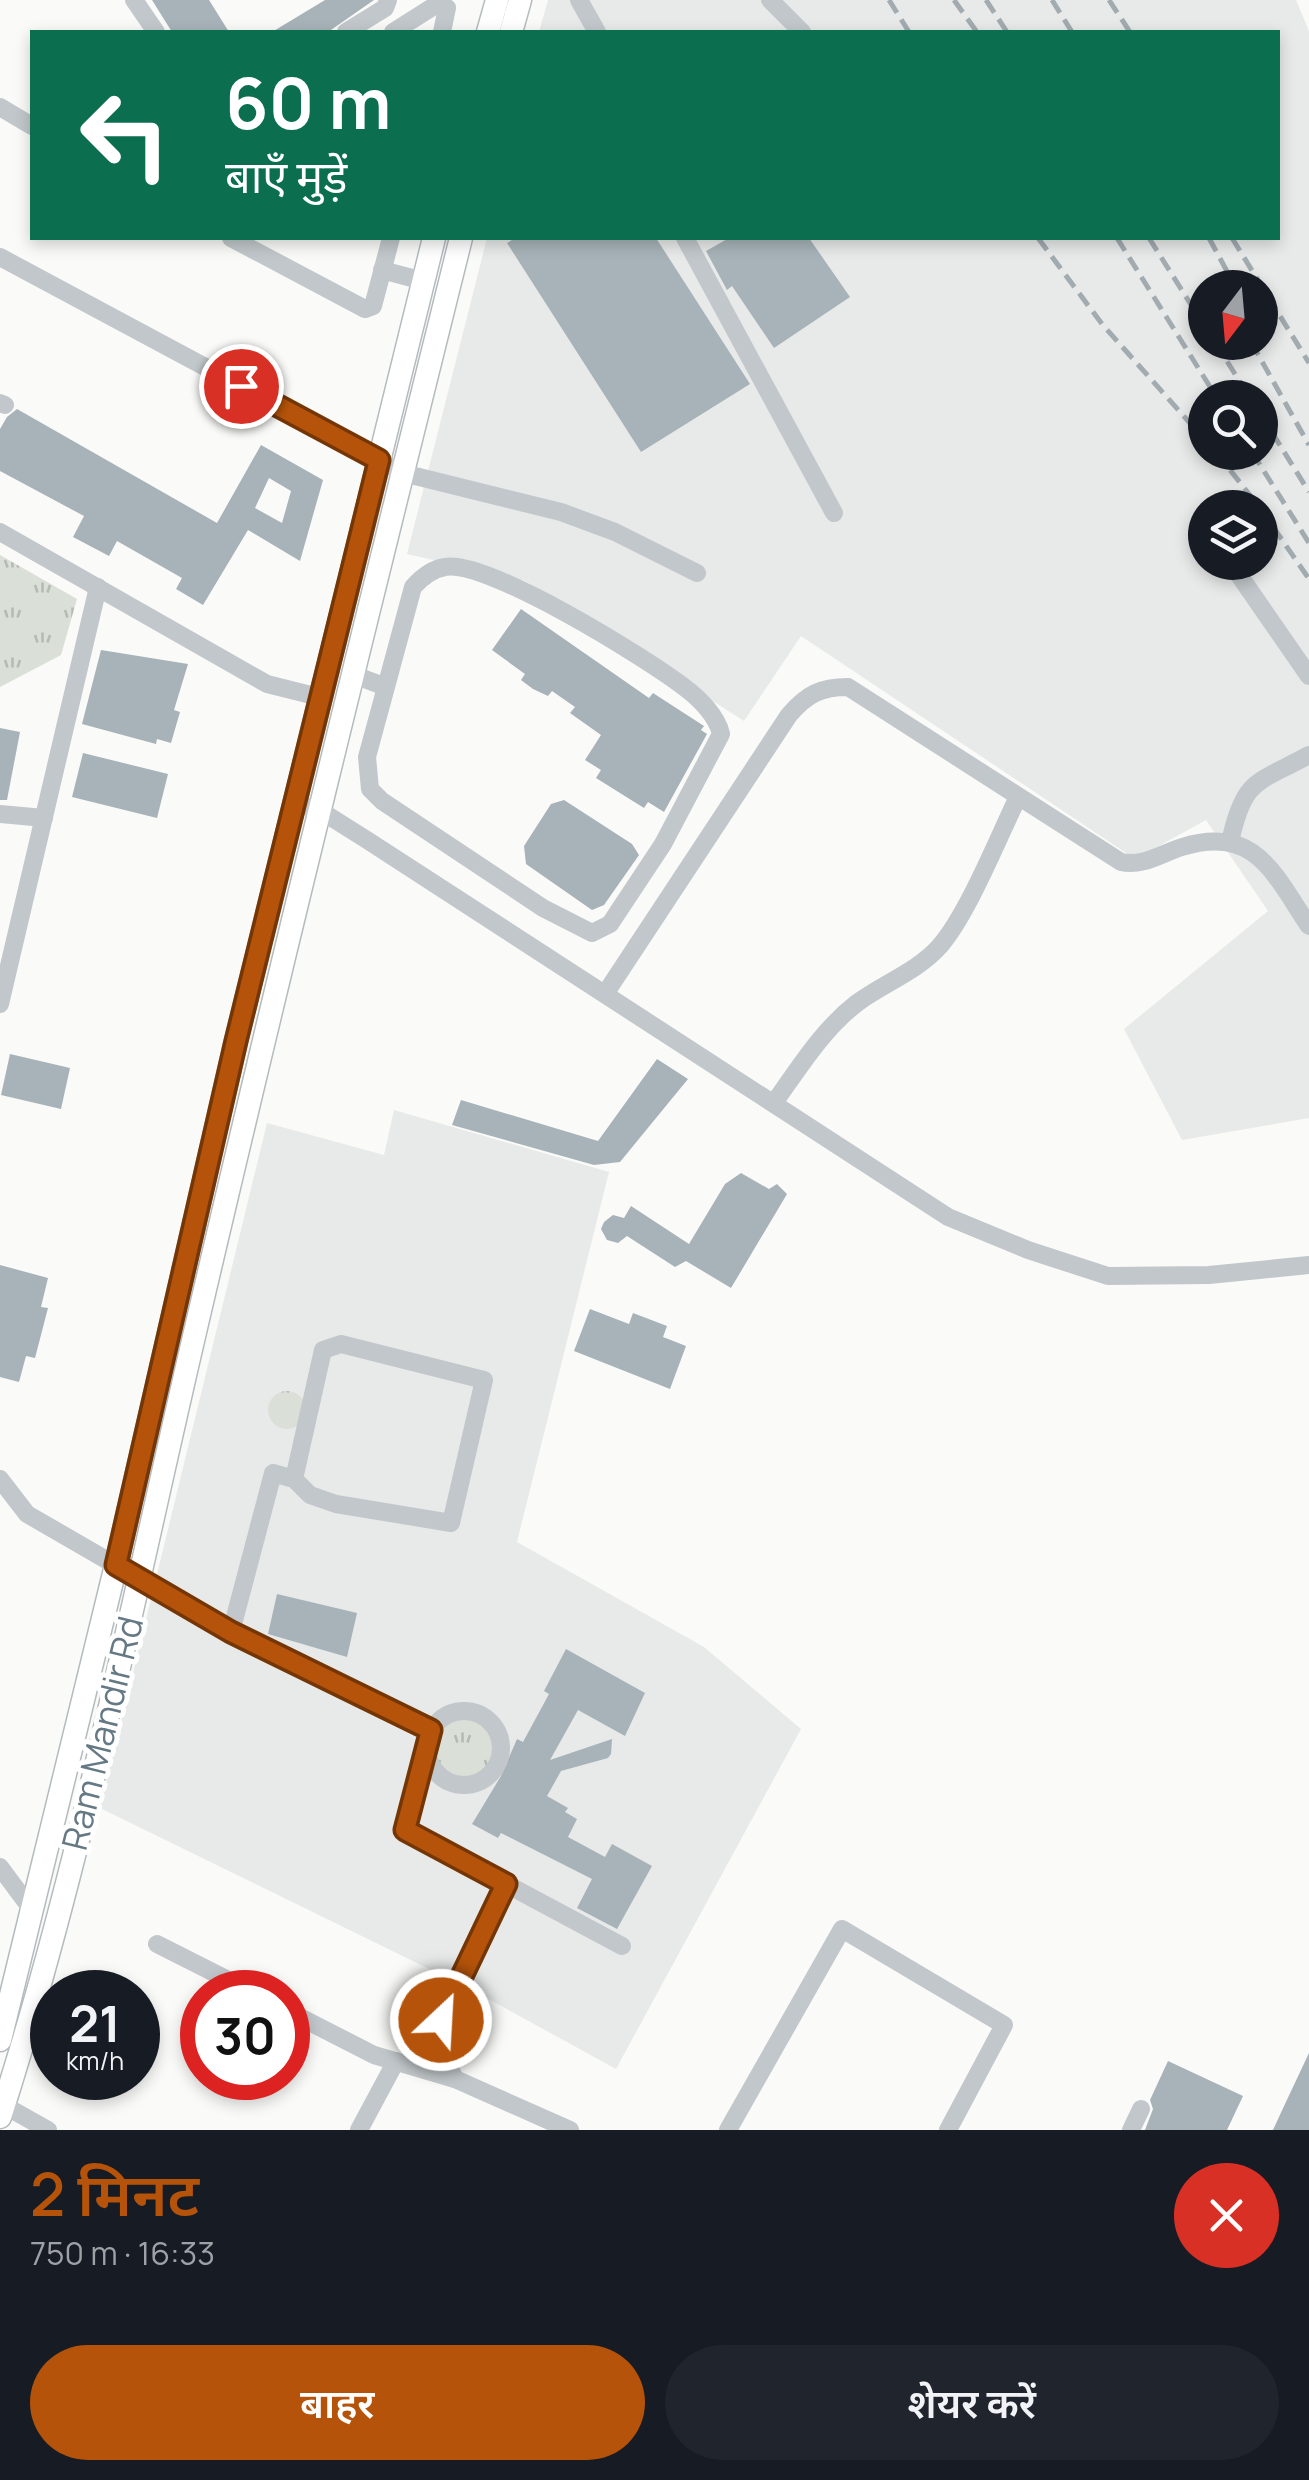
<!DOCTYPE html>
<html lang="hi">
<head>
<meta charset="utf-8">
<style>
  :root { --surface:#171b24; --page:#20242c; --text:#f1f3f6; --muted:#9ea1a6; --accent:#b45309 }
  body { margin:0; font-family:Manrope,"Noto Sans Devanagari",sans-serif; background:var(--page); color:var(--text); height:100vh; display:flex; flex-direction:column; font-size:38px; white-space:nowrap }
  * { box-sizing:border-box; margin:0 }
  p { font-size:32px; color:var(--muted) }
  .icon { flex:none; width:55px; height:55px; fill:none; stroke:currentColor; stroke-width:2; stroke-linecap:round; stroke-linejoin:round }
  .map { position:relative; height:2130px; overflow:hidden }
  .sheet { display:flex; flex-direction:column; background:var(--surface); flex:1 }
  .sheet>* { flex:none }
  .guide { position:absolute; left:30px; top:30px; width:1250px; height:210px; border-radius:0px; box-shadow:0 5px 15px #0003; background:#0b6e4f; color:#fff; overflow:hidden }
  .needle { width:65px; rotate:196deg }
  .controls { position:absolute; left:1188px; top:270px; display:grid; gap:20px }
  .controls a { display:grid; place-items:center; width:90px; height:90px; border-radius:50%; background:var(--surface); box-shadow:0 5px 15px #0003; font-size:50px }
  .speed { position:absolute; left:30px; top:1970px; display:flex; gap:20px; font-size:50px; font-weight:700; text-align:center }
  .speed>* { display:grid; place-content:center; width:130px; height:130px; border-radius:50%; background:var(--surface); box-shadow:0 5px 15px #0003; line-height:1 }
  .speed small { font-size:25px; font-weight:400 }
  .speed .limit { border:15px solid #d22; background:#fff; color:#111 }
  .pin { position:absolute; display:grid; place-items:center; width:85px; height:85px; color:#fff; margin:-42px; border:5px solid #fff; border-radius:50%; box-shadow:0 2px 10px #0007 }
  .me { position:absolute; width:110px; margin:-55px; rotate:25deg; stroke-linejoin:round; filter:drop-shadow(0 0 8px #0008) }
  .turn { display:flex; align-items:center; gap:35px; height:210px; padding:0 30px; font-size:45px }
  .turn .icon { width:130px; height:130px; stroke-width:2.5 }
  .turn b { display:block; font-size:70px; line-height:85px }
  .round { display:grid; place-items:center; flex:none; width:105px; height:105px; border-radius:52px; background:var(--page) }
  .summary { display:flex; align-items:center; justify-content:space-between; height:170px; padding:0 30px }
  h1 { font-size:60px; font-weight:600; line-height:75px; color:var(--accent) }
  .button { display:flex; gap:20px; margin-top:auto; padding:20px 30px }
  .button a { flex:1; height:115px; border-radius:60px; background:var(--accent); color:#fff; font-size:40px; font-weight:600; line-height:115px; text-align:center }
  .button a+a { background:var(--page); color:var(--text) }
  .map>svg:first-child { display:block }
  .built { fill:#e8eae9; fill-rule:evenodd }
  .grass { fill:url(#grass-tufts) }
  .building { fill:#a7b3b8; fill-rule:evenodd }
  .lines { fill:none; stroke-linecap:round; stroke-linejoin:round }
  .major-casing { stroke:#b4bbbe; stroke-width:25 }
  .minor { stroke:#c1c7ca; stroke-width:18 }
  .major { stroke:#fff; stroke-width:22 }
  .rail { stroke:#a2abb0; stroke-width:5; stroke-dasharray:15 8; stroke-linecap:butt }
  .route-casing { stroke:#753606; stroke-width:25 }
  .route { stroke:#b45309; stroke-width:18 }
  .labels { text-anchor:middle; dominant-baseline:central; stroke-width:10; stroke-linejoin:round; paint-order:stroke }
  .street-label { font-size:35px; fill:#647984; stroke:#fff }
</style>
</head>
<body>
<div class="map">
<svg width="1309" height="2130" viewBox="0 0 1309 2130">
  <defs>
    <pattern id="grass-tufts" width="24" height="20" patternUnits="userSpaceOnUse" patternTransform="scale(2.5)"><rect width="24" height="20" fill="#dadfd7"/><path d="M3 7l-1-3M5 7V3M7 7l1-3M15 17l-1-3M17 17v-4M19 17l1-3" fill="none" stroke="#b4bab4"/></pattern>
  </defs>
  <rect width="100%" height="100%" fill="#fafaf8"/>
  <g class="built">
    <path d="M548 0H1296L1309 31V1118L1182 1140 1124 1029 1268 911 1206 820 1135 859 801 636 744 721 525 581 407 554 487 238H1278V32H539ZM1205 288H1260V342H1205ZM1205 398H1260V452H1205ZM1205 508H1260V562H1205Z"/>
    <polygon points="394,1110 609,1172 517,1542 704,1647 801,1729 616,2069 474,1991 100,1808 267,1123 384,1155"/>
  </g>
  <g class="grass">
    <polygon points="0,555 77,599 61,655 0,687"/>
    <circle cx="287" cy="1410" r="19"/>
    <circle cx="463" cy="1747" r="31"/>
  </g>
  <g class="building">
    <polygon points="152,0 209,0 229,32 172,32"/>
    <polygon points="325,0 374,0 328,32 272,32"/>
    <polygon points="515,238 656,238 750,384 641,452 507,243"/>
    <polygon points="729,238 809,238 850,297 774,348 732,286 727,290 706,251"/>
    <path d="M17 409 217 523 261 445 323 480 300 561 248 530 203 605 176 589 182 578 117 541 109 556 73 537 84 516 0 471V429L7 417ZM269 478 291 491 282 523 255 508Z"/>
    <polygon points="521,609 649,698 653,693 704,726 701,730 707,734 664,812 648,802 644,808 596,778 601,770 585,760 601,735 570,713 575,707 552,691 548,696 533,689 521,680 525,674 492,650"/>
    <polygon points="101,650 188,664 174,710 180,712 171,743 157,739 156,744 82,724"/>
    <polygon points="0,728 20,732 7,800 0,800"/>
    <polygon points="83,753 168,774 157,818 72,797"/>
    <polygon points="564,800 632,844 639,855 604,905 592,910 526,864 524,846 551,804"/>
    <polygon points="10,1054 70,1068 61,1109 1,1095"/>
    <polygon points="657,1059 688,1079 620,1162 594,1165 452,1125 461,1100 598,1141"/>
    <polygon points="741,1173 769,1189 777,1184 787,1194 731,1288 686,1261 675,1267 627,1236 618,1243 607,1240 601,1229 604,1222 613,1215 624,1218 631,1206 689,1244 725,1184"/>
    <polygon points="0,1265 48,1278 41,1307 48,1308 35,1358 26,1356 19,1382 0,1377"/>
    <polygon points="590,1309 629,1324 633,1313 667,1326 663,1337 686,1346 670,1389 574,1351"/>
    <polygon points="277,1594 357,1613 347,1657 268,1634"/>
    <polygon points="566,1649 645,1693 625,1736 578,1710 550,1760 612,1739 611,1754 608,1758 561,1771 547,1796 568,1808 565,1812 577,1819 568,1837 605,1857 612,1844 652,1866 617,1929 577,1908 592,1879 501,1833 498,1838 472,1824 501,1776 517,1739 523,1742 549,1694 544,1691"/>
    <polygon points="1309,2053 1309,2130 1273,2130 1285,2104"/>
    <polygon points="1168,2061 1243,2096 1227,2130 1145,2130 1153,2109 1150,2100"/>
  </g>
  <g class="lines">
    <defs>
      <g id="major">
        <polyline points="488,32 497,0"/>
        <polyline points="511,32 520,0"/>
        <polyline points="0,2040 116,1565 236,1041 434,238"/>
        <path d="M0 2117C84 1855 136 1583 199 1315 283 955 372 596 461 238"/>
      </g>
    </defs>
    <use href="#major" class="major-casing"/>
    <g class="minor">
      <polyline points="134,0 156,32"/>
      <polyline points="579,0 597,32"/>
      <polyline points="770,0 802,32"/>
      <polyline points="346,32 385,8 388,0"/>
      <polyline points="393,32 439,3 447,8 442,32"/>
      <polyline points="0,107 32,126"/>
      <polyline points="231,238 365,309 373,306 391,238"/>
      <polyline points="685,238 834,513"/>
      <polyline points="0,257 403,473 561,512 615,532 697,573"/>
      <polyline points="382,270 423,281"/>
      <polyline points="0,403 5,405"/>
      <polyline points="0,532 267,684 323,698"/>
      <polyline points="1230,562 1309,676"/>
      <path d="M354 675 386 687 367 757 370 789 382 801 543 908 592 933 610 924 663 844 721 734C717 716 699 698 684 687 646 658 487 559 445 567 432 569 422 577 413 587L386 687"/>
      <polyline points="295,803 321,811 367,840 948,1217 1028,1250 1108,1276 1209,1275 1309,1265"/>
      <polyline points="0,814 44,818"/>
      <path d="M1230 842C1244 778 1256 784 1309 755"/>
      <path d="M605 994 789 715C807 694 821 687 848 687L1121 862C1143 867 1162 853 1182 847 1255 824 1274 874 1309 926"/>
      <polyline points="0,1004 98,587"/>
      <path d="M774 1103C799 1068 822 1030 857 1003 884 983 916 972 939 947 968 914 998 838 1018 797"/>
      <polyline points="0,1479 27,1514 231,1632"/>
      <polyline points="294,1479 323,1350 341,1344 484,1380 451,1523 336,1504 310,1495 294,1479 273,1473 231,1632 431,1730"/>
      <circle cx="464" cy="1748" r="37"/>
      <polyline points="427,1756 405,1830 622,1946"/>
      <polyline points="0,1867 32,1910"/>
      <polyline points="157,1944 252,1992"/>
      <polyline points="288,2011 374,2055 455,2079 570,2130"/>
      <polyline points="455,2079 439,2046 441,2020 506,1884"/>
      <polyline points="0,2103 48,2130"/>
      <polyline points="359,2130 396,2061"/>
      <polyline points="728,2130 842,1929 1004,2025 948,2130"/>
      <polyline points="1131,2130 1141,2109"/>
    </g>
    <use href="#major" class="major"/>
    <g class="rail">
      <polyline points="889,0 909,32"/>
      <polyline points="954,0 977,32"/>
      <polyline points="986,0 1007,32"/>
      <polyline points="1052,0 1072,32"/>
      <polyline points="1109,0 1130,32"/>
      <polyline points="1038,238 1102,324 1205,440"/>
      <polyline points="1117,238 1217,398"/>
      <polyline points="1149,238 1205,327"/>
      <polyline points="1209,238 1236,288"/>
      <polyline points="1232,238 1309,363"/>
      <polyline points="1215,342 1250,398"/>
      <polyline points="1251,342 1309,445"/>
      <polyline points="1260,413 1309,492"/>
      <polyline points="1216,452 1260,508"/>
      <polyline points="1252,452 1309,543"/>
      <polyline points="1260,508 1309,579"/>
    </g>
  </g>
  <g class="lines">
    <defs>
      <polyline id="route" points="241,386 379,460 236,1041 116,1565 231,1632 431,1730 405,1830 506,1884 441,2020"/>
    </defs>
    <use href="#route" class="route-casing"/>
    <use href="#route" class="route"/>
  </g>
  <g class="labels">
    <g class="street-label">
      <text transform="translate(102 1733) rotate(-76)">Ram Mandir Rd</text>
    </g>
  </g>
</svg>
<div class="controls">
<a><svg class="needle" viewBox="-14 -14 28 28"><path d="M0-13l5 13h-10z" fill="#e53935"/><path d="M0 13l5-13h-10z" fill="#9ea1a6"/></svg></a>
<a><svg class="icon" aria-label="search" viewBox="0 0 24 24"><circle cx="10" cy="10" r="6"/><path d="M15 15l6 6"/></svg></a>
<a><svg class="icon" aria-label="layers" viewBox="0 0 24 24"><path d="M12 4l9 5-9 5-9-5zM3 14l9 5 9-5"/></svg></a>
</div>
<div class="speed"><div>21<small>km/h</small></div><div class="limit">30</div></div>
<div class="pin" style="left:241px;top:386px;background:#d93025"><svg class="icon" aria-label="arrive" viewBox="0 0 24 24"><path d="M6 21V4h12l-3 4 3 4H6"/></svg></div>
<svg class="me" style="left:441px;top:2020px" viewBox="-20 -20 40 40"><circle r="17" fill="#b45309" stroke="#fff" stroke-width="3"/><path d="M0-11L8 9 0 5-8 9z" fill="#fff"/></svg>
<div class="guide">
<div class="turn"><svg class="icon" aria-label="left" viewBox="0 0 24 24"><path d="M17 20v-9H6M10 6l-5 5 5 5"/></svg><div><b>60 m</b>बाएँ मुड़ें</div></div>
</div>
</div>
<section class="sheet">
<div class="summary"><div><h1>2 मिनट</h1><p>750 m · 16:33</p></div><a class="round" style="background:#d93025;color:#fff"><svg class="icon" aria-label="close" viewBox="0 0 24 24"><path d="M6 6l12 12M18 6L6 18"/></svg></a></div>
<div class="button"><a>बाहर</a><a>शेयर करें</a></div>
</section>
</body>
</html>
